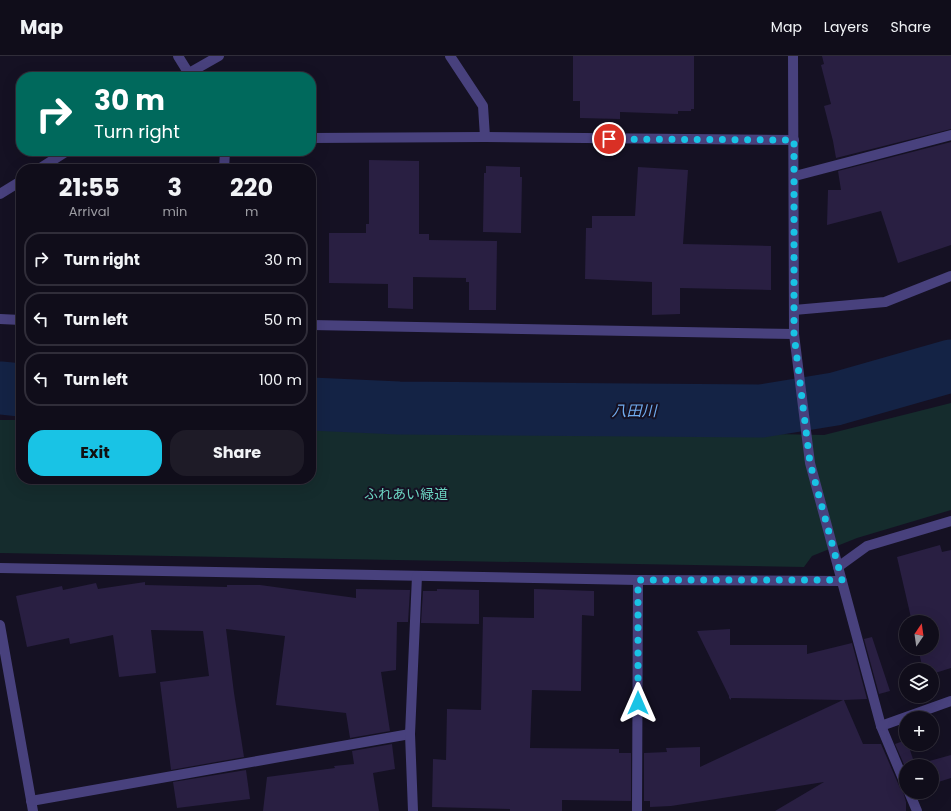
<!DOCTYPE html>
<html lang="en">
<head>
<meta charset="utf-8">
<style>
  :root { --surface:#100d1a; --page:#1e1b27; --text:#f1f3f6; --muted:#9c9ca2; --line:#302d39; --accent:#19c3e5 }
  body { margin:0; font-family:Poppins,"Noto Sans JP",sans-serif; background:var(--page); color:var(--text); height:100vh; display:flex; flex-direction:column; font-size:15px; white-space:nowrap }
  * { box-sizing:border-box; margin:0 }
  p { font-size:13px; color:var(--muted) }
  .icon { flex:none; width:22px; height:22px; fill:none; stroke:currentColor; stroke-width:2; stroke-linecap:round; stroke-linejoin:round }
  .map { position:relative; flex:1; overflow:hidden }
  .panel { position:absolute; left:16px; top:108px; width:300px; height:320px; display:flex; flex-direction:column; background:var(--surface); border-radius:16px; box-shadow:0 4px 16px #0002,0 0 0 1px var(--line) }
  .panel>* { flex:none }
  .guide { position:absolute; left:16px; top:16px; width:300px; height:84px; border-radius:16px; box-shadow:0 4px 16px #0002,0 0 0 1px var(--line); background:#00695c; color:#fff; overflow:hidden }
  .needle { width:26px; rotate:13deg }
  .controls { position:absolute; left:899px; top:559px; display:grid; gap:8px }
  .controls a { display:grid; place-items:center; width:40px; height:40px; border-radius:50%; background:var(--surface); box-shadow:0 4px 16px #0002,0 0 0 1px var(--line); font-size:20px }
  .pin { position:absolute; display:grid; place-items:center; width:34px; height:34px; color:#fff; margin:-17px; border:2px solid #fff; border-radius:50%; box-shadow:0 1px 4px #0007 }
  .me { position:absolute; width:44px; margin:-22px; rotate:0deg; stroke-linejoin:round; filter:drop-shadow(0 0 3px #0008) }
  .turn { display:flex; align-items:center; gap:14px; height:84px; padding:0 12px; font-size:18px }
  .turn .icon { width:52px; height:52px; stroke-width:2.5 }
  .turn b { display:block; font-size:28px; line-height:34px }
  .eta { display:flex; justify-content:space-evenly; align-items:center; height:68px; text-align:center }
  .eta b { font-size:24px; font-weight:700; line-height:28px }
  .action { display:flex; gap:8px; margin-top:auto; padding:8px 12px }
  .action a { flex:1; height:46px; border-radius:16px; background:var(--accent); color:#111; font-size:16px; font-weight:700; line-height:46px; text-align:center }
  .action a+a { background:var(--page); color:var(--text) }
  ul { padding:0; list-style:none }
  li { display:flex; align-items:center; gap:12px; height:54px; margin:0 8px 6px; padding:0 4px; border:2px solid var(--line); border-radius:16px }
  li div { flex:1 }
  li b { display:block; font-size:15px }
  li em { font-style:normal }
  header { display:flex; align-items:center; gap:24px; box-sizing:border-box; height:56px; padding:0 20px; background:var(--surface); border-bottom:1px solid var(--line) }
  header strong { font-size:19px }
  nav { display:flex; gap:22px; margin-inline-start:auto; font-size:14px }
  .map>svg:first-child { display:block }
  .green { fill:#152c2d }
  .lines { fill:none; stroke-linecap:round; stroke-linejoin:round }
  .river { stroke:#142345; stroke-width:53 }
  .building { fill:#291f42 }
  .street { stroke:#48417d; stroke-width:10 }
  .route { stroke:#19c3e5; stroke-width:7; stroke-dasharray:0 12.6 }
  .labels { text-anchor:middle; dominant-baseline:central; stroke-width:4; stroke-linejoin:round; paint-order:stroke }
  .park-label { font-size:14px; fill:#6bd3c0; stroke:#151123 }
  .water-label { font-size:15px; font-style:italic; fill:#71acef; stroke:#151123 }
</style>
</head>
<body>
<header>
<strong>Map</strong>
<nav><a>Map</a><a>Layers</a><a>Share</a></nav>
</header>
<div class="map">
<svg width="951" height="755" viewBox="0 0 951 755">
  <rect width="100%" height="100%" fill="#151123"/>
  <polygon class="green" points="951,347 951,454 857,482 812,500 804,511 0,497 0,364 21,364 21,423 311,423 311,369 824,379"/>
  <g class="lines">
    <g class="river">
      <polyline points="0,332 21,334"/>
      <polyline points="311,348 399,352 761,355 835,343 951,310"/>
    </g>
  </g>
  <g class="building">
    <polygon points="573,0 694,0 694,53 691,53 691,55 678,55 678,58 620,56 620,63 580,62 580,45 573,45"/>
    <polygon points="822,0 951,0 951,73 836,102 833,85 824,50 831,48 821,9 824,8"/>
    <polygon points="951,86 951,189 898,207 881,155 827,169 828,134 841,134 838,115"/>
    <polygon points="369,104 419,105 419,178 429,178 429,184 497,185 496,254 469,254 469,226 466,226 466,222 413,221 413,253 388,252 388,228 329,227 329,177 366,177 366,168 369,168"/>
    <polygon points="486,110 520,111 520,121 522,121 521,177 483,176 484,117 486,117"/>
    <polygon points="638,111 688,114 683,188 771,190 771,234 680,232 680,258 652,259 652,226 585,223 586,172 592,172 592,160 635,160"/>
    <polygon points="940,489 942,496 951,494 951,612 932,618 932,614 923,614 918,592 932,592 932,566 912,566 897,501"/>
    <polygon points="145,526 145,529 227,531 227,529 260,529 356,542 356,533 410,534 408,566 397,566 396,614 381,616 390,675 350,682 346,657 276,649 285,580 226,573 234,637 244,701 171,714 160,626 209,620 203,575 151,574 156,617 119,621 113,579 70,588 69,582 27,591 16,540 62,530 63,534 96,527 98,533"/>
    <polygon points="437,533 479,534 479,568 421,567 423,535 437,535"/>
    <polygon points="534,533 594,535 594,560 582,559 581,635 532,634 530,692 619,693 619,697 631,697 631,745 562,744 562,755 510,755 510,753 432,751 433,703 446,704 447,653 481,654 483,561 534,562"/>
    <polygon points="730,573 730,589 807,589 807,598 852,587 867,643 844,644 863,688 881,688 900,732 903,735 906,746 906,755 775,755 824,726 671,750 650,751 650,745 644,745 644,697 667,696 666,692 700,691 700,711 843,644 731,642 731,644 729,642 729,640 697,575"/>
    <polygon points="872,581 890,635 879,638 864,583"/>
    <polygon points="906,684 906,688 908,688 915,709 951,699 951,722 932,728 932,710 906,710 906,713 895,688"/>
    <polygon points="392,688 395,713 373,717 379,755 263,755 267,721 335,712 334,710 354,708 352,695"/>
    <polygon points="246,714 250,743 177,752 173,726"/>
  </g>
  <g class="lines">
    <g class="street">
      <polyline points="178,0 191,21"/>
      <polyline points="450,0 483,50 485,81"/>
      <polyline points="793,0 794,278 810,407 881,670 906,730"/>
      <polyline points="182,21 219,0"/>
      <polyline points="311,82 485,81 794,84"/>
      <polyline points="39,113 67,95"/>
      <polyline points="224,113 225,95"/>
      <polyline points="795,120 951,79"/>
      <polyline points="0,138 21,125"/>
      <polyline points="794,254 885,246 951,220"/>
      <polyline points="0,263 21,264"/>
      <polyline points="311,269 794,278"/>
      <polyline points="838,511 867,490 951,465"/>
      <polyline points="0,512 638,524 842,525"/>
      <polyline points="0,569 33,755"/>
      <polyline points="881,670 951,645"/>
      <polyline points="909,736 917,755"/>
      <polyline points="31,745 410,678"/>
      <polyline points="413,755 410,678 417,520"/>
      <polyline points="637,755 638,524"/>
    </g>
  </g>
  <g class="lines">
    <polyline class="route" points="609,83 794,84 794,278 810,407 842,524 638,524 638,647"/>
  </g>
  <g class="labels">
    <g class="park-label">
      <text x="406" y="438">ふれあい緑道</text>
    </g>
    <g class="water-label">
      <text x="634" y="354">八田川</text>
    </g>
  </g>
</svg>
<div class="controls">
<a><svg class="needle" viewBox="-14 -14 28 28"><path d="M0-13l5 13h-10z" fill="#e53935"/><path d="M0 13l5-13h-10z" fill="#9c9ca2"/></svg></a>
<a><svg class="icon" aria-label="layers" viewBox="0 0 24 24"><path d="M12 4l9 5-9 5-9-5zM3 14l9 5 9-5"/></svg></a>
<a>+</a>
<a>−</a>
</div>
<div class="pin" style="left:609px;top:83px;background:#d93025"><svg class="icon" aria-label="arrive" viewBox="0 0 24 24"><path d="M6 21V4h12l-3 4 3 4H6"/></svg></div>
<svg class="me" style="left:638px;top:647px" viewBox="-20 -20 40 40"><path d="M0-17L14 15 0 8-14 15z" fill="#19c3e5" stroke="#fff" stroke-width="4"/></svg>
<div class="guide">
<div class="turn"><svg class="icon" aria-label="right" viewBox="0 0 24 24"><path d="M7 20v-9h11M14 6l5 5-5 5"/></svg><div><b>30 m</b>Turn right</div></div>
</div>
<section class="panel">
<div class="eta">
<div><b>21:55</b><p>Arrival</p></div>
<div><b>3</b><p>min</p></div>
<div><b>220</b><p>m</p></div>
</div>
<ul>
<li><svg class="icon" aria-label="right" viewBox="0 0 24 24"><path d="M7 20v-9h11M14 6l5 5-5 5"/></svg><div><b>Turn right</b></div><em>30 m</em></li>
<li><svg class="icon" aria-label="left" viewBox="0 0 24 24"><path d="M17 20v-9H6M10 6l-5 5 5 5"/></svg><div><b>Turn left</b></div><em>50 m</em></li>
<li><svg class="icon" aria-label="left" viewBox="0 0 24 24"><path d="M17 20v-9H6M10 6l-5 5 5 5"/></svg><div><b>Turn left</b></div><em>100 m</em></li>
</ul>
<div class="action"><a>Exit</a><a>Share</a></div>
</section>
</div>
</body>
</html>
